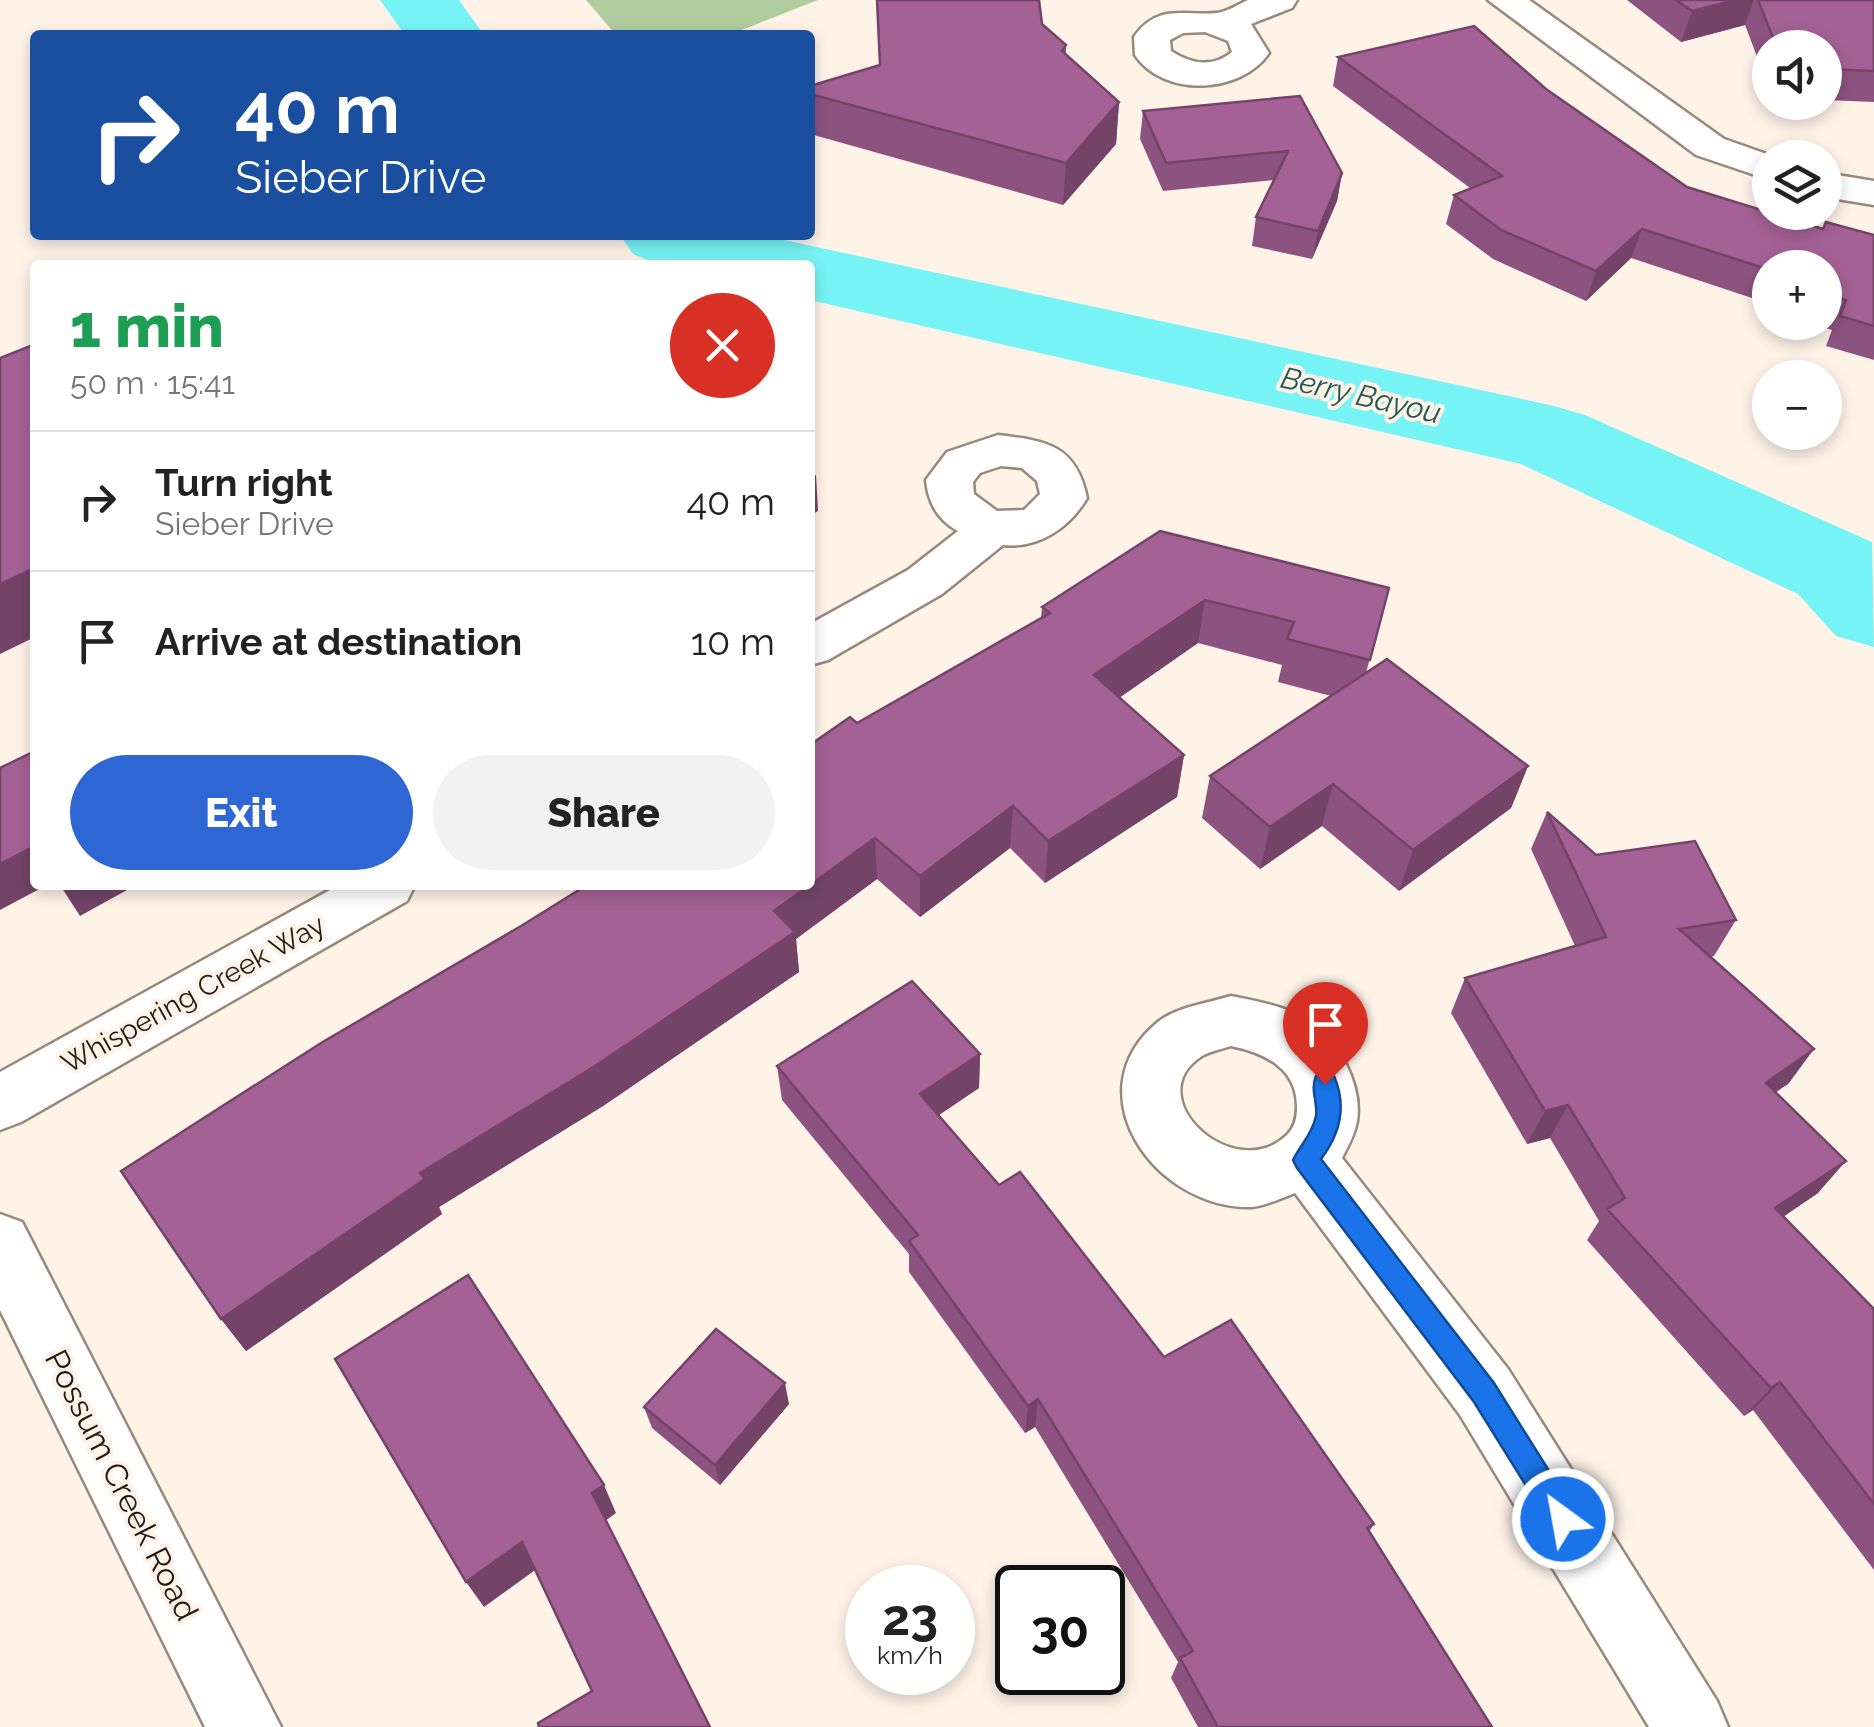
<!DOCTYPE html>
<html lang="en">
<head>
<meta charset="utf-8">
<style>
  :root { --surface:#fff; --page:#f2f2f2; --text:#222; --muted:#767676; --line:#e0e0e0; --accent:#2e66d4 }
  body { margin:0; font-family:Raleway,sans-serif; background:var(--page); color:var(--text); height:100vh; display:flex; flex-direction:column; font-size:38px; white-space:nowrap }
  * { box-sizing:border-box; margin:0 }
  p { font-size:32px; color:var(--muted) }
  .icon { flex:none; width:55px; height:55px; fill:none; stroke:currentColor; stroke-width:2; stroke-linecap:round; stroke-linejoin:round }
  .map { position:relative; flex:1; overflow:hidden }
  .side { position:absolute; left:30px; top:260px; width:785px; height:630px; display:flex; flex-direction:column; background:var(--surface); border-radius:10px; box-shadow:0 5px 15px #0003 }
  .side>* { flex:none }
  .top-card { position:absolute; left:30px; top:30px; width:785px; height:210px; border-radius:10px; box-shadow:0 5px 15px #0003; background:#1a4fa0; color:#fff; overflow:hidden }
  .tools { position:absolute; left:1752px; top:30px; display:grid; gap:20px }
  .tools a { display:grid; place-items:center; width:90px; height:90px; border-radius:50%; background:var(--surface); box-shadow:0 5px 15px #0003; font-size:50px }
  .speed { position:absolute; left:845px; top:1565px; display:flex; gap:20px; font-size:50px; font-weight:700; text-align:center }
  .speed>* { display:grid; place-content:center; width:130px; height:130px; border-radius:50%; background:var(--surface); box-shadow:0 5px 15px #0003; line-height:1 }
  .speed small { font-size:25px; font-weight:400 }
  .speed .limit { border:5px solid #111; border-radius:15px; background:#fff; color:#111 }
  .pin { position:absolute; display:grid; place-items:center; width:85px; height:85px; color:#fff; margin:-102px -42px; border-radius:50% 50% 50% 0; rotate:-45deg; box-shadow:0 0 10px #0007 }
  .pin .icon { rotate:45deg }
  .me { position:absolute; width:110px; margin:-55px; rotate:328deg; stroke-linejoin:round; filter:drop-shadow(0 0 8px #0008) }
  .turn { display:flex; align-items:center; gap:35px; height:210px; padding:0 40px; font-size:45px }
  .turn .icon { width:130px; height:130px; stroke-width:2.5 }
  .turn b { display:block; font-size:70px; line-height:85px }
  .round { display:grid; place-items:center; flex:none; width:105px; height:105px; border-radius:52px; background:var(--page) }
  .headline { display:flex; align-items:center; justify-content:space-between; height:170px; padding:0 40px }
  h1 { font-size:60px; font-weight:800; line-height:75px; color:#1e9e55 }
  .action { display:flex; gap:20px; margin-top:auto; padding:20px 40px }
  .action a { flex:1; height:115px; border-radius:60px; background:var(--accent); color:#fff; font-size:40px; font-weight:800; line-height:115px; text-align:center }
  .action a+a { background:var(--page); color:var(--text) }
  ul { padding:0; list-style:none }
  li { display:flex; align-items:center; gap:30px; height:140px; padding:0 40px; border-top:2px solid var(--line) }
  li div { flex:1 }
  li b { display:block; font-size:38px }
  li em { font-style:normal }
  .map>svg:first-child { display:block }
  .green { fill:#b1cd9e }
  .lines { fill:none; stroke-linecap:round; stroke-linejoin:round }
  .river { fill:#76f3f4; fill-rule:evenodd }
  .minor-casing { stroke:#9a8979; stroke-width:5 }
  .minor { fill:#fff; fill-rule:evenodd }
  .wall { fill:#8d5380 }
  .shaded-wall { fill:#734468 }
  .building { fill:#a46195; stroke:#734468; stroke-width:2.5 }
  .route { fill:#1a73e8; stroke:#114b97; stroke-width:2.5 }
  .labels { text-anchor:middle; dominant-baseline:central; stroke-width:8; stroke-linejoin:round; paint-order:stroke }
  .street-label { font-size:28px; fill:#201a13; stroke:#fff3e8 }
  .water-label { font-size:30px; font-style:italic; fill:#215757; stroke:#fff3e8 }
  .near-street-label { font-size:32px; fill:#201a13; stroke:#fff3e8 }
</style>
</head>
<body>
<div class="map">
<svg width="1874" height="1727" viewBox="0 0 1874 1727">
  <rect width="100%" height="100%" fill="#fff3e8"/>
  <polygon class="green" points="586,0 818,0 729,35 616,35"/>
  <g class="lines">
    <g class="river">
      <polygon points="380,0 459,0 484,35 405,35"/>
      <polygon points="620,235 761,235 1550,405 1585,415 1872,542 1874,647 1836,636 1798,594 1521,464 810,300 810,265 660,265 633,254"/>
    </g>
    <defs>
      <g id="minor">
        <path d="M1248 0H1297L1292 8 1251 24 1269 53C1241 94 1164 98 1135 55L1134 37C1157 3 1185 16 1217 13 1227 12 1239 4 1248 0ZM1205 32 1228 41 1232 52C1213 68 1191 64 1171 51L1170 40 1183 33Z"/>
        <polygon points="1488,0 1529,0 1724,139 1778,158 1770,158 1770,180 1696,155"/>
        <polygon points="1825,173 1874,181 1874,205 1825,197"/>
        <path d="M998 435C1047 441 1076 445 1087 498 1070 527 1039 549 1003 545L942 594 828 660 810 665V624L908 570 958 531C937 520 928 501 926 480L947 452ZM1001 466 1022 468 1037 481 1040 494 1024 510 997 511 974 494 973 482 980 473Z"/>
        <polygon points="339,885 415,885 407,901 21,1122 0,1130 0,1072"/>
        <path d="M1231 996C1256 1001 1284 1006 1307 1019 1337 1037 1363 1085 1357 1121 1355 1134 1348 1146 1342 1158L1508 1369 1717 1701 1728 1727H1649L1460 1415 1295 1193C1282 1198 1265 1206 1251 1207 1156 1209 1072 1093 1158 1022 1176 1007 1209 1003 1231 996ZM1231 1046C1265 1053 1297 1068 1297 1107 1297 1118 1295 1127 1287 1135 1234 1186 1137 1097 1202 1056 1210 1051 1222 1049 1231 1046Z"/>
        <polygon points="0,1214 22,1222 281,1727 205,1727 0,1310"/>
      </g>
    </defs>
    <use href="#minor" class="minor-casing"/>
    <use href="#minor" class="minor"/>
  </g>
  <g class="wall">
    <polygon points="1627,0 1874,0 1874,102 1825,100 1825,48 1770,48 1770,91 1745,25 1681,42"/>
    <polygon points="1042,24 1066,45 1066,55 1119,102 1116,144 1063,205 810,134 810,86"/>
    <polygon points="1338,57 1546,89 1687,187 1823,229 1874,235 1874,360 1826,346 1832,330 1806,322 1825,322 1825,268 1770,268 1770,304 1631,258 1586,301 1493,259 1446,224 1454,195 1470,188 1333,86"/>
    <polygon points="1300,96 1342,173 1337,201 1312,259 1252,246 1256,217 1274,180 1163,191 1140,139 1143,111"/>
    <polygon points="1389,588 1366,673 1528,766 1511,808 1399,891 1322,826 1260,869 1202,818 1210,776 1331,696 1278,682 1282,665 1198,643 1119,698 1184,755 1177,797 1045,883 1010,848 920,917 877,879 796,939 799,972 603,1106 439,1207 442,1214 246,1351 221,1319 810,885 857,723 1041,618 1042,607"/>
    <polygon points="1547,812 1596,855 1736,920 1714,956 1710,957 1789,1083 1776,1092 1818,1193 1783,1217 1874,1309 1874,1570 1753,1410 1744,1416 1587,1240 1599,1221 1550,1138 1527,1144 1451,1013 1465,978 1575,946 1531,849"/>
    <polygon points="980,1054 979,1088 938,1115 999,1185 1164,1357 1374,1524 1369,1532 1492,1727 1198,1727 1171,1678 1178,1662 1035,1427 1025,1433 909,1272 909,1254 782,1100 777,1066"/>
    <polygon points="789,1404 720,1485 652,1428 644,1407"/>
  </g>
  <g class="shaded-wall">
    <polygon points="1736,0 1754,0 1745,25 1681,42 1692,11"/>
    <polygon points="1119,102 1116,144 1063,205 1066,163"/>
    <polygon points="1342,173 1337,201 1312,259 1318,231"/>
    <polygon points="1642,229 1631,258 1586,301 1596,271"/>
    <polygon points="816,475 818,511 810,516 810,478"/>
    <polygon points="35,568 35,637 0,654 0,584"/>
    <polygon points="1205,600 1198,643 1090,718 1094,675"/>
    <polygon points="1184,755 1177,797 1045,883 1048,841"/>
    <polygon points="1528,766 1511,808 1399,891 1413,850"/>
    <polygon points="1333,784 1322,826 1260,869 1270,827"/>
    <polygon points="1013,806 1010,848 920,917 920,876"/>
    <polygon points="875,838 877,879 796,939 799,972 603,1106 439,1207 442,1214 246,1351 221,1319"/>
    <polygon points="35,846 35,885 47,885 0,910 0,864"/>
    <polygon points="60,885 136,885 80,916"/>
    <polygon points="1814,1049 1789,1083 1742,1116 1766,1083"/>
    <polygon points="980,1054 979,1088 920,1128 920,1094"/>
    <polygon points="1568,1105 1550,1138 1527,1144 1545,1111"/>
    <polygon points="1846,1161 1818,1193 1750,1239 1775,1208"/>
    <polygon points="1780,1382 1753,1410 1744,1416 1771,1388"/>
    <polygon points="785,1383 789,1404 720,1485 715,1465"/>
    <polygon points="1038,1399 1035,1427 1025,1433 1028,1406"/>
    <polygon points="604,1485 616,1513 605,1521 592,1493"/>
    <polygon points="522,1542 538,1568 484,1607 466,1582"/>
  </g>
  <g class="building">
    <polygon points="877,0 1039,0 1042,24 1066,45 1062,51 1119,102 1066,163 810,94 810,86 880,65"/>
    <polygon points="1676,0 1736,0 1692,11"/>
    <polygon points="1758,0 1874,0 1874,71 1825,69 1825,48 1777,48"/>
    <polygon points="1474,26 1546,89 1687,187 1823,229 1826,222 1874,235 1874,326 1840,316 1846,300 1825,294 1825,268 1770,268 1770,270 1642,229 1596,271 1501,230 1454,195 1502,176 1338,57"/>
    <polygon points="1300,96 1342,173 1318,231 1256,217 1288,151 1166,163 1143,111"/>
    <polygon points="35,344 35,568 0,584 0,358"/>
    <polygon points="1160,531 1389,588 1370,660 1287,639 1294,622 1205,600 1094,675 1184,755 1048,841 1013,806 920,876 875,838 774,911 795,932 592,1068 420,1173 425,1179 221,1319 121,1171 321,1043 521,926 587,885 810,885 810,745 850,717 857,723 1050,613 1042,607"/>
    <polygon points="1387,659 1528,766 1413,850 1333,784 1270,827 1210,776"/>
    <polygon points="35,751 35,846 0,864 0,768"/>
    <polygon points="1547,812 1596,855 1695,841 1736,920 1679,929 1814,1049 1766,1083 1846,1161 1775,1208 1874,1309 1874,1504 1780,1382 1771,1388 1607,1209 1625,1198 1568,1105 1545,1111 1465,978 1606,937"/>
    <polygon points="912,981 980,1054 920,1094 999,1185 1020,1172 1164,1357 1231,1320 1374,1524 1367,1528 1492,1727 1218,1727 1180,1658 1193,1651 1038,1399 1028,1406 909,1241 918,1235 777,1066"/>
    <polygon points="468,1275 604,1485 592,1493 710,1727 539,1727 538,1723 592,1691 522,1542 466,1582 335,1359"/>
    <polygon points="716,1329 785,1383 715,1465 644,1407"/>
  </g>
  <path class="route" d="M1325 1073 1334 1076C1347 1106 1340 1134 1321 1159L1494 1383 1573 1509 1578 1519 1573 1529 1563 1534 1553 1529 1474 1402 1297 1168 1293 1160C1301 1144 1312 1134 1316 1116 1318 1102 1310 1090 1316 1076Z"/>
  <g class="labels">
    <g class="street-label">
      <text transform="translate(193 994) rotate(-29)">Whispering Creek Way</text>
    </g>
    <g class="water-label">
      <text transform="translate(1361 395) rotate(13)">Berry Bayou</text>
    </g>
    <g class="near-street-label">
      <text transform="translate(122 1485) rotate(63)">Possum Creek Road</text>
    </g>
  </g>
</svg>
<div class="tools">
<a><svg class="icon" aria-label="sound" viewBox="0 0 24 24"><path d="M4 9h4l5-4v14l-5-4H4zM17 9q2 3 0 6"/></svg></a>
<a><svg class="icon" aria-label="layers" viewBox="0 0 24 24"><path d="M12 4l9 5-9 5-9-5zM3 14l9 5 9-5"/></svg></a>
<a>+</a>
<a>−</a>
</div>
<div class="speed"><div>23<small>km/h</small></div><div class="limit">30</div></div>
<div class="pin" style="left:1325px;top:1084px;background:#d93025"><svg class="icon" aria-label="arrive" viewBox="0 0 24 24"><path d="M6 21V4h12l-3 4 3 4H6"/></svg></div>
<svg class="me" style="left:1563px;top:1519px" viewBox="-20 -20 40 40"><circle r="17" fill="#1a73e8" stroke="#fff" stroke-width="3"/><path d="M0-11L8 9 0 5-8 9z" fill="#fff"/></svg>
<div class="top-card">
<div class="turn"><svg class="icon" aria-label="right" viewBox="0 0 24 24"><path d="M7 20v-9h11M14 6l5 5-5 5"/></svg><div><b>40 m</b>Sieber Drive</div></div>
</div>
<section class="side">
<div class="headline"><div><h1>1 min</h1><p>50 m · 15:41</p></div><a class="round" style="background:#d93025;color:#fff"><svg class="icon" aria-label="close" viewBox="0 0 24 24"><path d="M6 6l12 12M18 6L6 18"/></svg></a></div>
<ul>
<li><svg class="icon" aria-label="right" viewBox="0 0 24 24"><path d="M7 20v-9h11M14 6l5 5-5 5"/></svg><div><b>Turn right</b><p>Sieber Drive</p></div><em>40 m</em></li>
<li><svg class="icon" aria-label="arrive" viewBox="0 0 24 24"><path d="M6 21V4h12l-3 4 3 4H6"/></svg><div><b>Arrive at destination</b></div><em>10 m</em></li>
</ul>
<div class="action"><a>Exit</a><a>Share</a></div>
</section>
</div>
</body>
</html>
